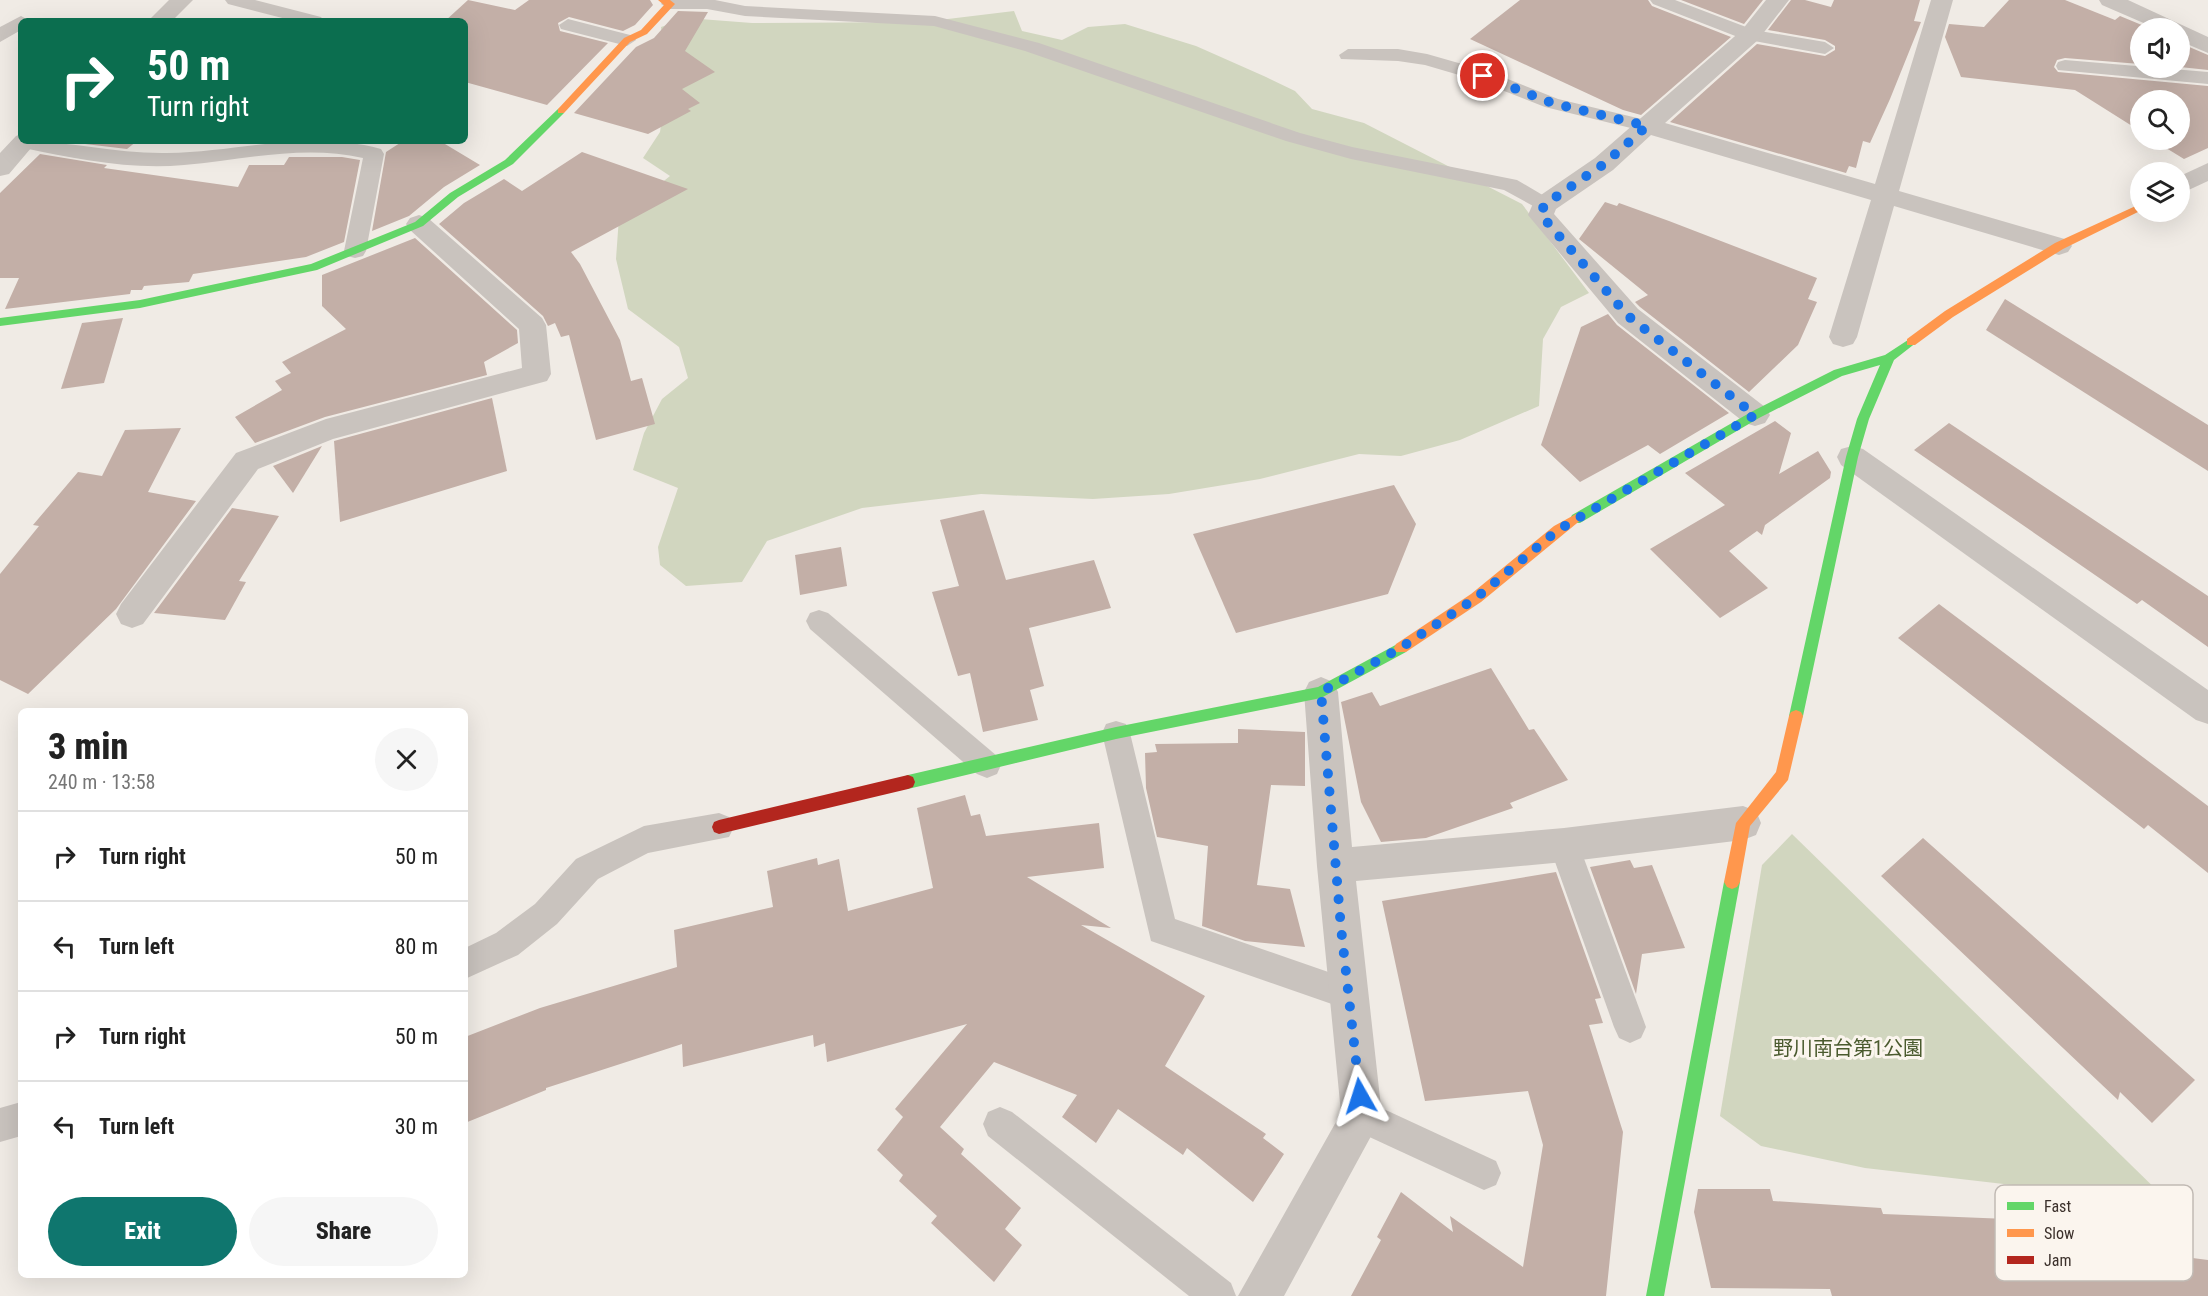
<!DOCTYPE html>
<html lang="en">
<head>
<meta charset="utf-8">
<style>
  :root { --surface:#fff; --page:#f6f6f6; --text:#222; --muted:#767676; --line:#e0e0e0; --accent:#0f766e }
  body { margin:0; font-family:"Roboto Condensed","Noto Sans JP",sans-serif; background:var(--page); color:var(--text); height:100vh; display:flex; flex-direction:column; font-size:22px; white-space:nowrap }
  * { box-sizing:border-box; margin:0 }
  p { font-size:20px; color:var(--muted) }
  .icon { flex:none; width:33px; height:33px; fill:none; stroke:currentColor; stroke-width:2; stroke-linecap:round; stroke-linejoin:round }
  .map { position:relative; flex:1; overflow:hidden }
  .side { position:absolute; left:18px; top:708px; width:450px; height:570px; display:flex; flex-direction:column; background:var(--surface); border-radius:9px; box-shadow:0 6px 24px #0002 }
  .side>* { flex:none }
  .hud { position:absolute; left:18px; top:18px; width:450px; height:126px; border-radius:9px; box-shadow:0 6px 24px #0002; background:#0b6e4f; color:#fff; overflow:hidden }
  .fabs { position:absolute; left:2130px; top:18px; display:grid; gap:12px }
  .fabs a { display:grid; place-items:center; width:60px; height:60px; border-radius:50%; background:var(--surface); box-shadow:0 6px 24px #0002; font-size:30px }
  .pin { position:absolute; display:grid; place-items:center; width:51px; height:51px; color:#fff; margin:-26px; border:3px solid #fff; border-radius:50%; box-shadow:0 2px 6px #0007 }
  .me { position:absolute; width:66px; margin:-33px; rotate:354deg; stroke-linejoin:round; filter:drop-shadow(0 0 4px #0008) }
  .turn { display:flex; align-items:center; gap:21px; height:126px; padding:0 30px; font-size:27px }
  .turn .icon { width:78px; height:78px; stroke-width:2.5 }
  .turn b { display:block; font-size:42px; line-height:51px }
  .round { display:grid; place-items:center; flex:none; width:63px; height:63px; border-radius:32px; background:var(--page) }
  .head { display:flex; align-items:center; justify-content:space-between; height:102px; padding:0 30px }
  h1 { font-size:36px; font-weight:800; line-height:45px }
  .action { display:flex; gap:12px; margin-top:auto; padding:12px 30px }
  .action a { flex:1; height:69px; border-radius:36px; background:var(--accent); color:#fff; font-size:24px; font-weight:800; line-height:69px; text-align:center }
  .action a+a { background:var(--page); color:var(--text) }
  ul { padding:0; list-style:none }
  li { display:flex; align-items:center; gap:18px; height:90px; padding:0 30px; border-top:2px solid var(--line) }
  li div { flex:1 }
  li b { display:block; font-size:22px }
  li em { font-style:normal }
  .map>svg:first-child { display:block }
  .green { fill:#d1d6bf }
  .building { fill:#c3afa7 }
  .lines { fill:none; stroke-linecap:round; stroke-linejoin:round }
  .lane { fill:#c9c3be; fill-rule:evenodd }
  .street { fill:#c9c3be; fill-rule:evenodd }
  .fast { fill:#63d668; fill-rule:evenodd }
  .slow { fill:#ff974d; fill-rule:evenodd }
  .jam { fill:#b3261e; fill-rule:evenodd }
  .route { stroke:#1a73e8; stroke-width:10; stroke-dasharray:0 18 }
  .labels { text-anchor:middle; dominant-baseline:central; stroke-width:6; stroke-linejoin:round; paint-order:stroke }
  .near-park-label { font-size:20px; fill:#4a5a2e; stroke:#fbf5ee }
  .key { fill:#fbf5ee; stroke:#c1bab4; stroke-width:1.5 }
  .key-label { font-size:16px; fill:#3b302b }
</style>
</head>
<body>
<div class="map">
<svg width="2208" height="1296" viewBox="0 0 2208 1296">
  <rect width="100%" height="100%" fill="#f0ebe5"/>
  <g class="green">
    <polygon points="1014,11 1022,31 1062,40 1088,27 1125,24 1196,46 1266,77 1295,91 1312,109 1364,123 1522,204 1589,293 1561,307 1543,339 1539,406 1460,440 1401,456 1359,454 1260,479 1169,494 1093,499 981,494 862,508 767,541 742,582 686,586 660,565 658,547 678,488 633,470 644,433 662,399 688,378 679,347 628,309 616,259 619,217 670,176 643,158 660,132 666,92 661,27 687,18 752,23 923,22"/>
    <polygon points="1792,834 2170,1203 1865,1168 1761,1146 1720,1116 1762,865"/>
  </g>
  <g class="building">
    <polygon points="468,0 515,10 529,0 650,0 653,5 635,25 623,31 569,17 558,23 560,31 608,43 547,105 465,82 465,21 445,21"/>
    <polygon points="1520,0 1648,0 1652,6 1731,37 1641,115 1623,110 1470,39"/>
    <polygon points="1681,0 1763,0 1744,24"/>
    <polygon points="1791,0 1805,0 1831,7 1834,0 1920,0 1914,21 1921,22 1890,99 1870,143 1863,141 1856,168 1849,166 1846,173 1670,122 1757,44 1825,56 1835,50 1835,46 1825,40 1768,30"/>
    <polygon points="2009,0 2065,0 2115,20 2120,16 2149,28 2140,28 2140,64 2065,58 2057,60 2054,67 2058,72 2208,86 2208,148 2184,159 2153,140 2180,140 2180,100 2140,100 2140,131 2075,90 1961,77 1945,37 1949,24 1984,27"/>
    <polygon points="678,11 708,12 685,51 715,72 682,89 700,103 688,109 691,111 648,134 574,113 636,47 654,38"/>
    <polygon points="2180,43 2208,55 2208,70 2180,67"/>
    <polygon points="60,141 137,141 127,149"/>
    <polygon points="403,141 440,141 480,165 444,187 409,216 372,231 386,152"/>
    <polygon points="582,152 688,189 571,252 580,264 620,340 631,381 642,378 655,424 596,440 569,335 561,337 555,323 548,326 543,316 439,224 464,203 504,179 522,191"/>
    <polygon points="40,154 107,165 104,168 238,187 249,165 284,165 289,157 342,157 360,160 344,242 306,257 193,274 189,282 144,286 142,290 131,290 130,294 5,309 19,278 0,278 0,193"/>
    <polygon points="1605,202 1617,206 1619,203 1669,221 1817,278 1808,299 1817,302 1798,345 1749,392 1640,307 1635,302 1648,295 1579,239"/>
    <polygon points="415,238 517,330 518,343 484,362 487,375 325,417 255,443 235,417 282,390 275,381 291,373 282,362 346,329 322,306 322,275"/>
    <polygon points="2005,299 2208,425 2208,471 1986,330"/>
    <polygon points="1608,314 1617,325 1729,413 1660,454 1648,445 1580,482 1541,445 1581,327"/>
    <polygon points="123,318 104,383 61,389 82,323"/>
    <polygon points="492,398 507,471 340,522 334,441"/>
    <polygon points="1775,421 1791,433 1779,474 1818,451 1831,472 1830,478 1765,525 1762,535 1757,531 1729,551 1768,588 1720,618 1650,549 1725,505 1685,473"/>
    <polygon points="1949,423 2208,596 2208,647 2142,600 2137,604 1914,450"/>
    <polygon points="181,428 148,492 196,501 116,609 28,694 0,680 0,574 39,526 33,525 78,472 102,476 125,430"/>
    <polygon points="322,446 293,493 273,466"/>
    <polygon points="1394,485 1416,524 1388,594 1236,633 1193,534"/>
    <polygon points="232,508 279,516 239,581 246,582 225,620 154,613"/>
    <polygon points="984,510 1006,580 1094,560 1111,608 1029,628 1044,686 1030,690 1038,720 983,732 970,673 958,676 932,592 959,586 940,520"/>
    <polygon points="841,547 847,586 800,595 795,555"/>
    <polygon points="1939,604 2208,806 2208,873 2148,825 2144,829 1898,638"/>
    <polygon points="1491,668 1529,730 1534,729 1568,780 1510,803 1513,808 1426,838 1381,842 1361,802 1341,702 1372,692 1380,706"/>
    <polygon points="1238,729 1305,732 1305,786 1271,785 1257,885 1290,889 1305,947 1245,941 1202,926 1208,846 1157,837 1146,788 1145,753 1157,752 1155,744 1238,743"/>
    <polygon points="965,795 971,816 980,814 986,836 1099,823 1104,868 1027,877 1111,928 1081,925 1205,996 1165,1066 1266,1134 1263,1138 1284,1154 1253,1202 1187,1148 1183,1155 1118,1109 1096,1143 1062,1117 1077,1095 994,1062 940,1127 964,1149 961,1154 1021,1208 1005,1229 1022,1245 994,1282 931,1223 937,1216 899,1181 903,1175 877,1150 903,1117 895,1109 967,1024 827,1062 825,1043 814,1047 813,1035 683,1067 682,1044 546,1088 546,1090 465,1123 465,1037 540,1008 677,967 674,930 773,907 767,871 817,858 818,865 839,859 848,911 933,888 917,808"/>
    <polygon points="1923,838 2195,1080 2152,1123 2120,1092 2118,1100 1881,876"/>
    <polygon points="1630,860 1634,868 1652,865 1685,948 1642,954 1636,994 1590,867"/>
    <polygon points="1556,872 1601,998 1595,999 1603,1023 1589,1025 1623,1132 1606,1296 1351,1296 1381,1240 1377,1237 1401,1192 1453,1232 1450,1216 1523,1267 1543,1145 1528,1091 1425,1101 1382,901"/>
    <polygon points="1698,1189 1770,1189 1773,1201 1881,1208 1883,1214 2008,1219 2011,1229 2143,1242 2146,1252 2208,1260 2208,1296 1832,1296 1830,1289 1711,1288 1694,1212"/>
  </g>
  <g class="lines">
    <g class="lane">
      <polygon points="225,0 255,0 321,17 324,21 294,21 228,4"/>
      <polygon points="664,0 715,0 745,6 935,16 1039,43 1300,133 1352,147 1517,180 1551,200 1554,205 1551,210 1544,212 1504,190 1351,159 1286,141 1025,51 934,26 745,16 707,9 670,9 661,4"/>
      <polygon points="1650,0 1675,0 1754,30 1825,42 1834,48 1825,54 1743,39 1653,4"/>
      <polygon points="21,16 30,21 21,21 21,30 0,42 0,27"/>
      <polygon points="568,19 634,36 636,40 627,46 561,29 559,25"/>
      <polygon points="1348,49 1398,49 1427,54 1490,72 1558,99 1654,122 1657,126 1654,130 1647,132 1545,107 1476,80 1425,65 1398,61 1341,59 1339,55"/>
      <polygon points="2065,60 2208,72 2208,84 2058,70 2056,66 2058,62"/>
      <path d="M21 136V141C70 141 118 154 167 153 242 152 305 129 381 149L384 154 366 251 363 256 355 258 347 256 344 251 363 158C303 144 244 160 184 165 131 170 76 159 24 148L17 146 14 142Z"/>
      <polygon points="819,610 828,613 997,756 1001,765 997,774 987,778 977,774 810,629 806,621 810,613"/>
      <polygon points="1116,721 1126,724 1130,733 1175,919 1360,983 1365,994 1360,1005 1349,1010 1151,941 1102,733 1106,724"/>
      <polygon points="719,813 729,817 734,827 729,837 648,853 598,879 557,924 518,955 465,979 465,948 496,933 535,904 576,859 644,826"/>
      <polygon points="1564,831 1575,835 1579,845 1646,1027 1641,1038 1630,1043 1619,1038 1614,1027 1549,845 1553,835"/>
      <polygon points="1362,1099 1496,1161 1501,1173 1496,1185 1484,1190 1350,1128 1345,1116 1350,1104"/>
      <polygon points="21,1102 21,1136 0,1142 0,1108"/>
      <polygon points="1000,1107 1012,1112 1231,1283 1236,1296 1189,1296 988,1136 983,1124 988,1112"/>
    </g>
    <g class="street">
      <polygon points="169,0 193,0 172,21 148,21"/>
      <polygon points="1766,0 1789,0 1758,40 1665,123 1875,184 1931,0 1953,0 1899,191 2068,240 2072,246 2068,252 2059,255 1894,206 1857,337 1853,344 1843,347 1833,344 1829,337 1871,200 1651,135 1613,170 1556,209 1554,214 1638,309 1765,407 1770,415 1765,423 1755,426 1745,423 1618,323 1528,215 1535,199 1595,158 1742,30"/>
      <polygon points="2099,0 2128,0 2208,37 2208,53 2180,41 2180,28 2155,28 2102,5"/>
      <polygon points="21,134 21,141 37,141 9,174 0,176 0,153 16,136"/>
      <polygon points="2208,163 2208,181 2180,194 2180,176"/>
      <polygon points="419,215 428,218 542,318 546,325 551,374 547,381 333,439 258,469 143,624 132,628 121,624 116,614 121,604 236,453 326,419 522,368 519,329 410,230 406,224 410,218"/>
      <polygon points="1852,446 1863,449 2208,690 2208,724 2196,720 1841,465 1837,457 1841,449"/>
      <polygon points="1321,677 1333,682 1338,692 1352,847 1564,828 1743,806 1756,811 1761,823 1756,835 1743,840 1564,862 1356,881 1382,1116 1284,1296 1238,1296 1341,1113 1317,866 1304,692 1309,682"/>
    </g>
    <g class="fast">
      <polygon points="561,108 564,109 564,113 513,164 458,197 423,226 317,270 140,308 0,326 0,318 140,300 311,264 415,222 450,193 505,160 558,109"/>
      <polygon points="1911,338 1917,342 1894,360 1869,419 1858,457 1803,716 1801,720 1796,722 1791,720 1789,716 1846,457 1857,419 1880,365 1842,376 1759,418 1580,523 1572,523 1570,519 1572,515 1751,412 1834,370 1885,355"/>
      <polygon points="1401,642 1406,644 1408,648 1406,652 1321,698 1116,739 908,789 903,787 901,782 903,777 908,775 1116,727 1318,687"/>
      <polygon points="1732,875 1737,877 1740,882 1664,1296 1646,1296 1724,882 1727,877"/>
    </g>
    <g class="slow">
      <polygon points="658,0 670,0 675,4 647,34 630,42 564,113 558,113 558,109 624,38 641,30 664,5"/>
      <polygon points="2140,204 2140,211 2063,249 1953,317 1915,345 1907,345 1907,339 1945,311 2055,243"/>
      <polygon points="1576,514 1582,519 1481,602 1406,652 1396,652 1394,648 1396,644 1471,594 1554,526"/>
      <polygon points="1796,710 1801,712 1803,716 1788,780 1750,826 1740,882 1737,887 1732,889 1727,887 1724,882 1736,823 1776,772 1789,716 1791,712"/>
    </g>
    <polygon class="jam" points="908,775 913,777 915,782 913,787 908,789 719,834 714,832 712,827 714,822 719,820"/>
  </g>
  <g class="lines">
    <polyline class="route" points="1360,1096 1341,928 1321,692 1399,649 1476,598 1558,530 1755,415 1628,316 1541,215 1544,205 1604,164 1647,126 1552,103 1483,76"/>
  </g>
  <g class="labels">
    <g class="near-park-label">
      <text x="1848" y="1048">野川南台第1公園</text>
    </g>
  </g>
  <rect x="1995" y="1185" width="198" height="96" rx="9" class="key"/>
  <rect x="2007" y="1202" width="27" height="8" fill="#63d668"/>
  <rect x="2007" y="1229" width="27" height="8" fill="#ff974d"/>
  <rect x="2007" y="1256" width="27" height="8" fill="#b3261e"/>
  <g class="key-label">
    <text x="2044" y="1212">Fast</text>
    <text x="2044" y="1239">Slow</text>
    <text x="2044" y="1266">Jam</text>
  </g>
</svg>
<div class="fabs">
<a><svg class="icon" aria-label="sound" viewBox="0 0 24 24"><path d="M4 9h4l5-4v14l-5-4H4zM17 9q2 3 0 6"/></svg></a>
<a><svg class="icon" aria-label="search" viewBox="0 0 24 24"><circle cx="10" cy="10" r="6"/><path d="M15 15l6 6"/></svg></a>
<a><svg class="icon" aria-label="layers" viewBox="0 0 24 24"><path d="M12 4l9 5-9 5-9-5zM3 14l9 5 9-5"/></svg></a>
</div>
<div class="pin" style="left:1483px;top:76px;background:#d93025"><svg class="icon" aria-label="arrive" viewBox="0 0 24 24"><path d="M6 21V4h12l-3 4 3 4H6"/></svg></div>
<svg class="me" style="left:1360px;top:1096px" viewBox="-20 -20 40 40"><path d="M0-17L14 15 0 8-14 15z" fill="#1a73e8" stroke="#fff" stroke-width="4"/></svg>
<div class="hud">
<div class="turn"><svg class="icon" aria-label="right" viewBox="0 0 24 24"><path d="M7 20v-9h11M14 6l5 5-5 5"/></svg><div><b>50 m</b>Turn right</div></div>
</div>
<section class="side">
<div class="head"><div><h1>3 min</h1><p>240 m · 13:58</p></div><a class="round"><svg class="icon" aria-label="close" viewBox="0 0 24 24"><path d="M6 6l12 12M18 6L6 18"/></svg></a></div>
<ul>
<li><svg class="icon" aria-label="right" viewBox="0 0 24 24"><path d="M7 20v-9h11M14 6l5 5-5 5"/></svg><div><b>Turn right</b></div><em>50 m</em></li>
<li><svg class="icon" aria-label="left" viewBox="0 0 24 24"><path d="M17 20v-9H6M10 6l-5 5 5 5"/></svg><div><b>Turn left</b></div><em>80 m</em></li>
<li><svg class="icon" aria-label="right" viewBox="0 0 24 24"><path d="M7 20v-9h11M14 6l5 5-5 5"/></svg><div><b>Turn right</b></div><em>50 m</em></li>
<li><svg class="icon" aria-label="left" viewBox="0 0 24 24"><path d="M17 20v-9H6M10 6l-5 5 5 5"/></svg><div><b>Turn left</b></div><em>30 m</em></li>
</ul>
<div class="action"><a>Exit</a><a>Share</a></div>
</section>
</div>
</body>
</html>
